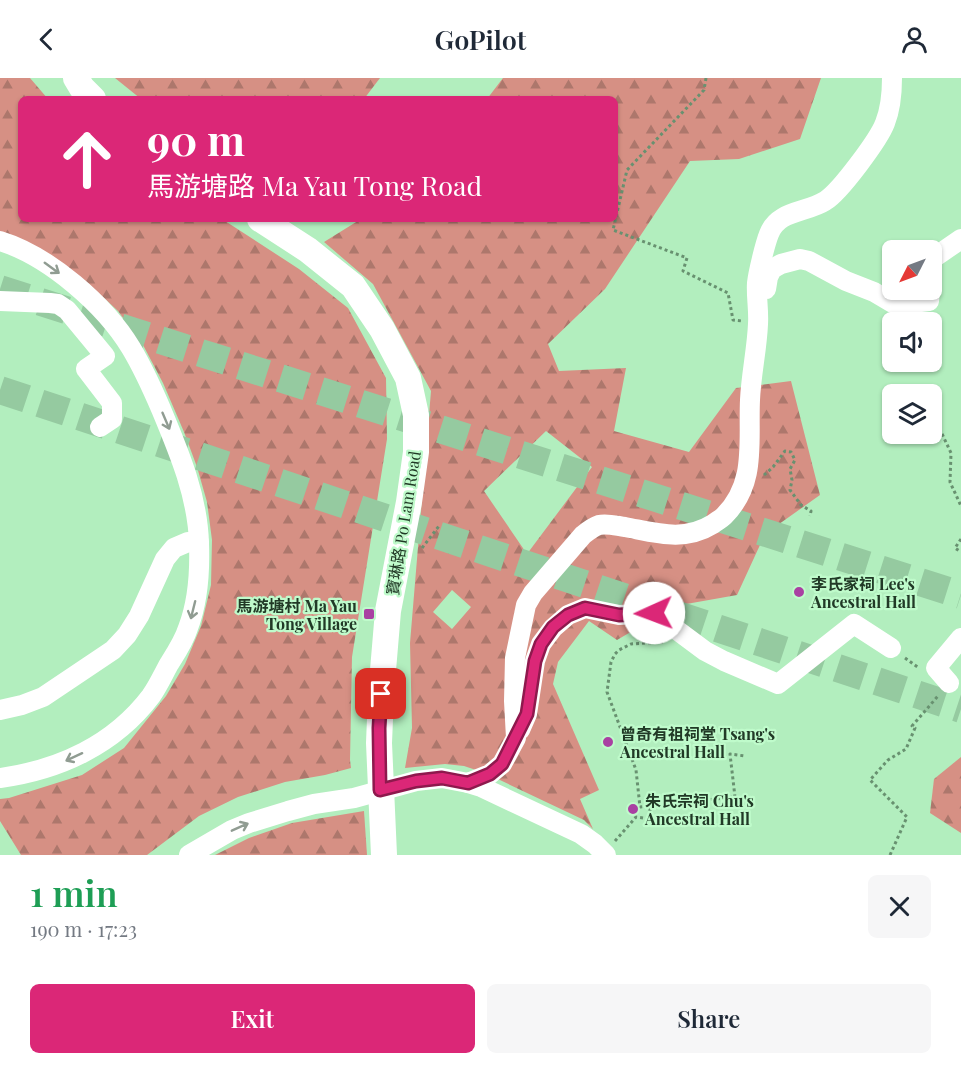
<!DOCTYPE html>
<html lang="en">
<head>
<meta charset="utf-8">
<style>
  :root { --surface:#fff; --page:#f6f6f7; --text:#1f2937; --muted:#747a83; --accent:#db2777 }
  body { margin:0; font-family:"Playfair Display","Noto Sans TC",serif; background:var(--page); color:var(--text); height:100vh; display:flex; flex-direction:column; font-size:22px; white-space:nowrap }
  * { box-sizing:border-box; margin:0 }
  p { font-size:20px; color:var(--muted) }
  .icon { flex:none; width:33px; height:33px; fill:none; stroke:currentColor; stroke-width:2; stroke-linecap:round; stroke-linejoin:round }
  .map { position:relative; height:777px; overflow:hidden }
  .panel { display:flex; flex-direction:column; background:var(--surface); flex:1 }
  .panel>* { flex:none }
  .guide { position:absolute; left:18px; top:18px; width:600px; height:126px; border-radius:9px; box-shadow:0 2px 4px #0004; background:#db2777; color:#fff; overflow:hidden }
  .needle { width:39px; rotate:228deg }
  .tools { position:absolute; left:882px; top:162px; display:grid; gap:12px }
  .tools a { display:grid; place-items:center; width:60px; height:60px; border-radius:9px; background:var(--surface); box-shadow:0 2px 4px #0004; font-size:30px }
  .pin { position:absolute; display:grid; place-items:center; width:51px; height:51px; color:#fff; margin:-26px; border-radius:12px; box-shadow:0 3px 9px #0006 }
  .me { position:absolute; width:66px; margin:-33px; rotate:268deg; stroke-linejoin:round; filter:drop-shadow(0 0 4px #0008) }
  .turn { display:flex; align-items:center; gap:21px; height:126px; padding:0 30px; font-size:27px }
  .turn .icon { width:78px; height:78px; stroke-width:2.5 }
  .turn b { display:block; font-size:42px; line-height:51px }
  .round { display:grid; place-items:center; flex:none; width:63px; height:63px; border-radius:9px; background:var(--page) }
  .headline { display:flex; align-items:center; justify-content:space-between; height:102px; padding:0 30px }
  h1 { font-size:36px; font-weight:600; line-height:45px; color:#1e9e55 }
  .action { display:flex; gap:12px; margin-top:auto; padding:12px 30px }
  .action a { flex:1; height:69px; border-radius:9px; background:var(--accent); color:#fff; font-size:24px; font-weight:600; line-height:69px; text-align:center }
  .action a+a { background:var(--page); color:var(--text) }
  header { display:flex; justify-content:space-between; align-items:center; height:78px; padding:0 30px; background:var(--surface); font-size:27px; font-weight:600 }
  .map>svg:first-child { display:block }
  .forest { fill:url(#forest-firs); fill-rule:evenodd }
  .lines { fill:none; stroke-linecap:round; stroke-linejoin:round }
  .highway-tunnel { stroke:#95caa0; stroke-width:28; stroke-dasharray:28 14; stroke-linecap:butt }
  .path { stroke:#689170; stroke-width:3; stroke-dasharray:3 3; stroke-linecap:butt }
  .minor { stroke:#fff; stroke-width:20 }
  .major { stroke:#fff; stroke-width:26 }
  .oneway { stroke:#909c92 }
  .route-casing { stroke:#8e194d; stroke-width:15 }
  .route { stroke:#db2777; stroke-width:10 }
  .poi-dot { fill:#a940a2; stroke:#bffbcb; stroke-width:2 }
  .labels { text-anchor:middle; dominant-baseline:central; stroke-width:4.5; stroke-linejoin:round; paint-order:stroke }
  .street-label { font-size:16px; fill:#213926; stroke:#bffbcb }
  .poi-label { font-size:16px; font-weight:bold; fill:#213926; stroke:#bffbcb; text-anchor:start }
</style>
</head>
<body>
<header><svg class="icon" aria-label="back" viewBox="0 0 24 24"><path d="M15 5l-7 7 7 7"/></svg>GoPilot<svg class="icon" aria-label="person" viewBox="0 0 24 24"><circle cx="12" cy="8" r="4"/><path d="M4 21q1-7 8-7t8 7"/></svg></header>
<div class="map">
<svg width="961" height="777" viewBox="0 0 961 777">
  <defs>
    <pattern id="forest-firs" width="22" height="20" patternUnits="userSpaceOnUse" patternTransform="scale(1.5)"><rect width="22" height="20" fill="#d69084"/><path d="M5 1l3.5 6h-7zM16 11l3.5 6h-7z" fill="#ad776c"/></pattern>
  </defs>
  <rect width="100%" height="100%" fill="#b2eebe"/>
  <g class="forest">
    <polygon points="0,0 30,0 48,21 21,21 21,141 222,141 299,191 348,230 386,300 387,361 352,579 350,682 351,690 325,697 285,704 238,719 199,738 147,777 21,777 0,743 0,721 9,720 82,697 124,670 166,618 185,586 201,548 211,507 212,462 207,424 197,389 184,354 163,305 143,267 118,233 90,207 59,183 0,157"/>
    <polygon points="115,0 380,0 364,21 141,21"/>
    <path d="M503 0H821L800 61 739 81 690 83 605 211 548 266 559 293 626 290 614 353 689 374 736 310 791 303 820 417 765 456 737 517 675 528 617 562 589 543 558 584 553 606 599 712 580 721 593 751 584 742 485 695 464 688 445 686 405 690 412 650 410 565 431 313 373 206 324 164 361 141H615V21H487ZM546 353 592 389 527 476 484 413ZM452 512 471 529 452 551 433 534Z"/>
    <polygon points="961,679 961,755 930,735 934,701"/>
    <polygon points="364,733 367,777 215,777 249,760 292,745"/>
  </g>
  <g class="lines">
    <g class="highway-tunnel">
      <polyline points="0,211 961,517"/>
      <polyline points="0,312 961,631"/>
    </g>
    <g class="path">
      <polyline points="706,0 704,12 627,92 613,152 687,180 683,193 728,215 733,242 742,243"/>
      <polyline points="937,345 951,375 950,404 961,428"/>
      <polyline points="764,397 773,389 785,373 791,374 795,382 790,391 792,402 790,412 801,427 811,433 810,438"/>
      <polyline points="961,461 955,470 961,474"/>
      <polyline points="422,470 439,448"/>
      <polyline points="663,564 631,566 619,572 615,576 611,584 607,614 636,692 640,729 735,719 730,676 745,678"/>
      <polyline points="905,580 919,590"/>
      <polyline points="615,763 636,739 650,741 650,728"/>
      <polyline points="890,777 907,739 870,702 888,682 906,671 915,650 912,648 938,618"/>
    </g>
    <g class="minor">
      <path d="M0 163C49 178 105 227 131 270 143 290 152 310 161 331 179 374 198 419 199 466 200 494 198 524 188 550 184 563 176 575 169 586 163 597 158 608 151 618 114 667 59 692 0 700"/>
      <polyline points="932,181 961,161"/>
      <polyline points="766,211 768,199 772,191 781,186 800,181 809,183 846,203 874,214 896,227 929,223 930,212"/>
      <polyline points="0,223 50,225 58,226 67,232 105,278 86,291 112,325 112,341 100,349"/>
      <polyline points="949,605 936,590 961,560"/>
      <polyline points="0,632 22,627 43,619 113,572 127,557 139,538 165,481 174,470 188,464 199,464"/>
      <polyline points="520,652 527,636 535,583 541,566 553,550 568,537 585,530 619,537 654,535 705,573 724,583 778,606 854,546 891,570"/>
      <polyline points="468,705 481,709 581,756 595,766 606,777"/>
      <path d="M189 777 232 752 249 745 288 733 314 726 354 720 416 703 442 700 468 705 490 696 502 686 516 660 514 623 515 580 526 527 533 515 583 457C588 453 593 449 599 447 607 445 617 448 625 449 657 455 684 464 713 446 717 443 721 441 724 438 757 405 748 364 750 322 751 297 757 271 758 246 759 232 756 218 757 205 758 195 765 166 769 156 778 132 806 135 825 123 840 114 879 61 885 45 891 30 892 15 892 0"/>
    </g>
    <g class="major">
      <polyline points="76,0 82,10 93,21"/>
      <polyline points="260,141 308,172 353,208 382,251 408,300 416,337 416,374 409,424 388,533 381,616 379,665 384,777"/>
    </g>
  </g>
  <defs><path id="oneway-shaft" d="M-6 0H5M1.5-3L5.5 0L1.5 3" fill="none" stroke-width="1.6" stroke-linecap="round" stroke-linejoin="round" transform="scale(1.5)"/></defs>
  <g class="oneway">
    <use href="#oneway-shaft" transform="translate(52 190) rotate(36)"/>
    <use href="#oneway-shaft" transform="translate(166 343) rotate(67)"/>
    <use href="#oneway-shaft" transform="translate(193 532) rotate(104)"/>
    <use href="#oneway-shaft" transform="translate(74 679) rotate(155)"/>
    <use href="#oneway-shaft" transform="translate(240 749) rotate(-24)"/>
  </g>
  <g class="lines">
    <defs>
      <polyline id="route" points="381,616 379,650 380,712 416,703 442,700 468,705 490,696 502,686 527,636 535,583 541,566 553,549 568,537 585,530 619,537 654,535"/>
    </defs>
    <use href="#route" class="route-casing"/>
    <use href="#route" class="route"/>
  </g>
  <g class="poi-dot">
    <circle cx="799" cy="514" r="6"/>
    <rect x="363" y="530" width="12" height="12" rx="3"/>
    <circle cx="608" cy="664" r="6"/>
    <circle cx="633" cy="731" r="6"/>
  </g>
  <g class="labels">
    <g class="street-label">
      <text transform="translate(403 445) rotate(-81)">寶琳路 Po Lam Road</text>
    </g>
    <g class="poi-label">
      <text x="811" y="505">李氏家祠 Lee's<tspan x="811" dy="18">Ancestral Hall</tspan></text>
      <text x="357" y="527" text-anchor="end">馬游塘村 Ma Yau<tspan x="357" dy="18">Tong Village</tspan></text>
      <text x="620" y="655">曾奇有祖祠堂 Tsang's<tspan x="620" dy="18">Ancestral Hall</tspan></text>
      <text x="645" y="722">朱氏宗祠 Chu's<tspan x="645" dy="18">Ancestral Hall</tspan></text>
    </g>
  </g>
</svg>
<div class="tools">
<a><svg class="needle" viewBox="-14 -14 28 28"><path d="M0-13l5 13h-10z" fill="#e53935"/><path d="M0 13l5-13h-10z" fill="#747a83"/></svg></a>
<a><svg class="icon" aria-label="sound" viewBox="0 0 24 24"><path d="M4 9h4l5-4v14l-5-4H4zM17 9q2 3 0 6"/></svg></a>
<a><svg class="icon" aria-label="layers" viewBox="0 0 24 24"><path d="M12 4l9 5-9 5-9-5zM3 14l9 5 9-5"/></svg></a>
</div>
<div class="pin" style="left:381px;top:616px;background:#d93025"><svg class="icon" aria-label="arrive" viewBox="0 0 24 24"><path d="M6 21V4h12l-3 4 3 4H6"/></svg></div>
<svg class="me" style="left:654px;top:535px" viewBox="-20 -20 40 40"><circle r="19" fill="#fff"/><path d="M0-13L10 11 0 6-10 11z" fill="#db2777"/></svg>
<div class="guide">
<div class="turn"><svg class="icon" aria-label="ahead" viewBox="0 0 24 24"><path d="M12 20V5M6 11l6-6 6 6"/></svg><div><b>90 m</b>馬游塘路 Ma Yau Tong Road</div></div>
</div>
</div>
<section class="panel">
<div class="headline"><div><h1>1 min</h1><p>190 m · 17:23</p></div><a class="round"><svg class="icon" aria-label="close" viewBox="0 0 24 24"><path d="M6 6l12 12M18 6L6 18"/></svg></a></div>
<div class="action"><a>Exit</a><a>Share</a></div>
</section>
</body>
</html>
